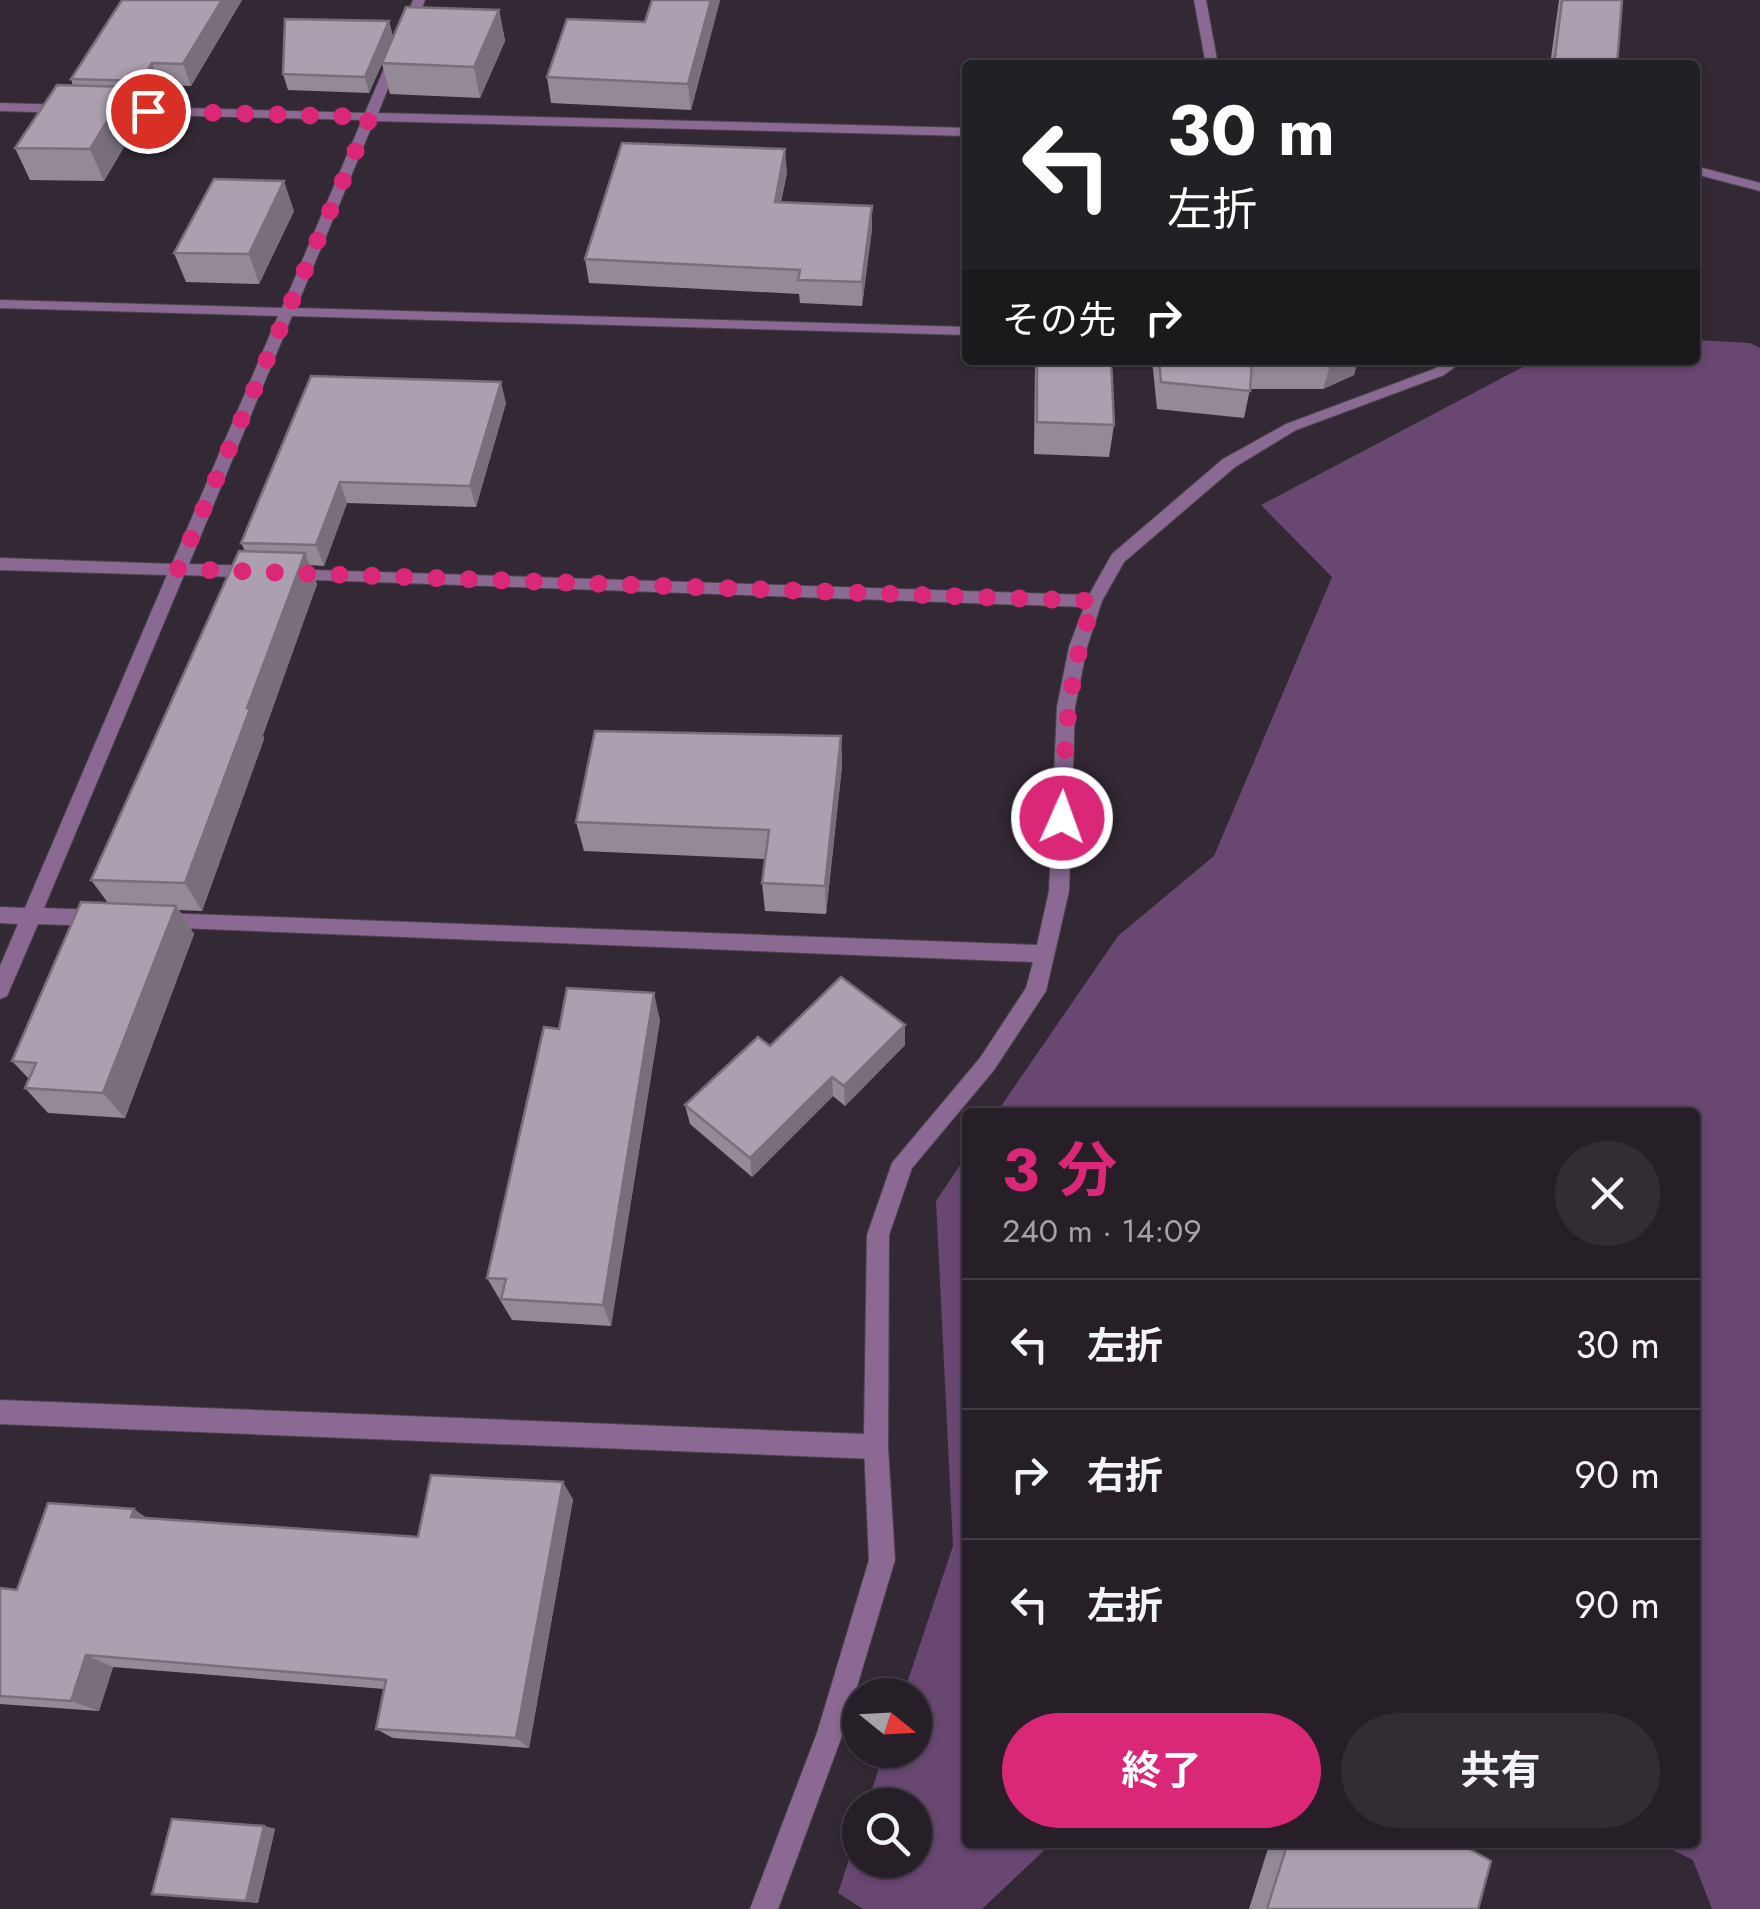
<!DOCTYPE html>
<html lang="ja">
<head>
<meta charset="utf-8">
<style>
  :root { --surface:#261f28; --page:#322c34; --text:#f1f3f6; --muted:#a4a2a8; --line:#423d45; --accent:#db2777 }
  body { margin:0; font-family:Jost,"Noto Sans JP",sans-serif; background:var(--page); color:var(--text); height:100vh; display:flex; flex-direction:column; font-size:38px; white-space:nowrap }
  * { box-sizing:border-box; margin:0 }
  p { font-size:32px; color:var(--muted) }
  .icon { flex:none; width:55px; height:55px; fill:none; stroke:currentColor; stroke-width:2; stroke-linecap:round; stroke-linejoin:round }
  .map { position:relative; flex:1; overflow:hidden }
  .details { position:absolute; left:962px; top:1108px; width:738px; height:740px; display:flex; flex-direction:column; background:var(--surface); border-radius:10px; box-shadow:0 2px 8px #0004,0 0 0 2px var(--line) }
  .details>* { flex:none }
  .top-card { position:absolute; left:962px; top:60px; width:738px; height:305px; border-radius:10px; box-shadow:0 2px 8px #0004,0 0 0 2px var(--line); background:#202124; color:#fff; overflow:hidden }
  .needle { width:65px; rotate:108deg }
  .buttons { position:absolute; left:842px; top:1678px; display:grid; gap:20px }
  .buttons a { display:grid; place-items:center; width:90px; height:90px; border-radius:50%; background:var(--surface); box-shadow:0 2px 8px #0004,0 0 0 2px var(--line); font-size:50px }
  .pin { position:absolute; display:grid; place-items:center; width:85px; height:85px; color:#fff; margin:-42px; border:5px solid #fff; border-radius:50%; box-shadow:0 2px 10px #0007 }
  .me { position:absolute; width:110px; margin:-55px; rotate:2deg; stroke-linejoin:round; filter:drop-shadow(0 0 8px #0008) }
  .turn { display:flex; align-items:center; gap:35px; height:210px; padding:0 40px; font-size:45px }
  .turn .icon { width:130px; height:130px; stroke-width:2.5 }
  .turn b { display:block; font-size:70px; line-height:85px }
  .then { display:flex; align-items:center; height:95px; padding:0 40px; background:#0003; gap:20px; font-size:38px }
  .round { display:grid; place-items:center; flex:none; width:105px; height:105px; border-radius:52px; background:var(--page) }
  .overview { display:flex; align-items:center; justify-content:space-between; height:170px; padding:0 40px }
  h1 { font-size:60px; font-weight:700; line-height:75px; color:var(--accent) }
  .action { display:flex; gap:20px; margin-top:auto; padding:20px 40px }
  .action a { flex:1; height:115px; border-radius:60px; background:var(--accent); color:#fff; font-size:40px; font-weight:700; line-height:115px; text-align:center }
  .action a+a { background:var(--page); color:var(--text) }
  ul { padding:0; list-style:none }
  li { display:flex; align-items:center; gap:30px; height:130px; padding:0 40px; border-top:2px solid var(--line) }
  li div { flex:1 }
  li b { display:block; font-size:38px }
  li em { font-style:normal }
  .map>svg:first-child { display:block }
  .green { fill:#684770 }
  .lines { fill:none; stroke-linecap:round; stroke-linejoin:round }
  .lane-casing { stroke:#4e4450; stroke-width:2 }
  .street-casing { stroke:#4e4450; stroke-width:2 }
  .lane { fill:#8a6a92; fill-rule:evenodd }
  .street { fill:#8a6a92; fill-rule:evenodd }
  .wall { fill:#948996 }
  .shaded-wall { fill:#786f7a }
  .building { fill:#ac9faf; stroke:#786f7a; stroke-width:2.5 }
  .route { stroke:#db2777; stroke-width:18; stroke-dasharray:0 32.4 }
</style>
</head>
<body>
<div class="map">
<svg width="1760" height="1909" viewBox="0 0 1760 1909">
  <rect width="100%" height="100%" fill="#332935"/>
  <g class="green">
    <polygon points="1695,340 1750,343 1760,348 1760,1909 1712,1909 1693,1860 1659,1843 1695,1842 1695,1112 997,1112 1118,936 1214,856 1332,577 1261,505 1536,360 1695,360"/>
    <polygon points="967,1155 968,1842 1052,1843 982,1909 863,1909 838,1893 860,1826 860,1860 915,1860 915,1805 867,1805 885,1750 915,1750 915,1695 903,1695 953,1546 936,1201"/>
  </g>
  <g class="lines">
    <defs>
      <polygon id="lane" points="876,1435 885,1438 888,1447 895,1560 843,1733 778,1909 750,1909 817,1733 869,1560 864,1447 867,1438"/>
      <g id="street">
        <polygon points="413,0 425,0 413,31 407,35 401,31"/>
        <polygon points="1194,0 1206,0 1218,65 1206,65"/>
        <polygon points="395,53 401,57 378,113 968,128 968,136 374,121 296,308 968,327 968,335 292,316 189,564 258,566 266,572 258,578 184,575 44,908 98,910 105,912 108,918 105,924 98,926 38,924 7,996 0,999 0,966 18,924 0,923 0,907 25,908 167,575 0,570 0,558 172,564 278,316 0,308 0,300 282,308 362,120 110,114 104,110 110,106 365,113 389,57"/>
        <polygon points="0,103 66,105 72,109 66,113 0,111"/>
        <polygon points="1695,166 1760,183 1760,191 1695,174"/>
        <polygon points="1447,360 1464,360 1444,375 1296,430 1235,467 1124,562 1102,601 1087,647 1075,707 1069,891 1046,991 994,1070 912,1168 889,1235 888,1447 885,1456 876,1459 0,1424 0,1400 864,1434 867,1235 892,1163 980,1058 1026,988 1033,962 155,927 152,921 155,915 162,913 1037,945 1049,891 1057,707 1069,647 1084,607 287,579 281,577 281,569 1089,595 1112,554 1223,459 1286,424 1434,369"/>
      </g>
    </defs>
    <use href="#lane" class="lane-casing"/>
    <use href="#street" class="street-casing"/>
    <use href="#lane" class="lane"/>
    <use href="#street" class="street"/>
  </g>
  <g class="wall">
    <polygon points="242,0 191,86 160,85 149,103 135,103 141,118 104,181 30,180 15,148 73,86 71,79"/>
    <polygon points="720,0 691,110 551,103 547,77 645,22"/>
    <polygon points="1559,0 1622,0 1617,65 1550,65"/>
    <polygon points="499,10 505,41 480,98 390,94 382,64 369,93 288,90 283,74 389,21 393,37"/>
    <polygon points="787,173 781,202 872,206 872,229 862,306 800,303 799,294 589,283 585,259"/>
    <polygon points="294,211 259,284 186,282 174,253"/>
    <polygon points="1035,360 1111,360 1114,425 1109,457 1034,454"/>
    <polygon points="1152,360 1358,360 1354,375 1323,389 1250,389 1244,418 1157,409"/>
    <polygon points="311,376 506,403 476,507 347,503 324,566 310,565 317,584 263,735 264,739 202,911 179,910 194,934 125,1118 48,1113 25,1088 29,1079 12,1061 108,903 91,880 245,551 241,543"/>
    <polygon points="841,736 842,766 826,914 765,911 762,883 765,859 584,851 576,822"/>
    <polygon points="660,1020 611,1326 512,1320 487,1278 559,1029"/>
    <polygon points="905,1025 905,1045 845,1106 833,1096 752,1177 690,1124 685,1105 770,1046"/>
    <polygon points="573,1499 529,1748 393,1738 376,1729 384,1689 113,1667 99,1711 0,1704 0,1588 17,1590 147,1518 418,1537"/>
    <polygon points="264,1826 275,1829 258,1903 152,1894"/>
    <polygon points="1270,1842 1457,1842 1478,1909 1249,1909"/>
  </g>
  <g class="shaded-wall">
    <polygon points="222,0 242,0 191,86 183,64"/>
    <polygon points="711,0 720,0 691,110 688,84"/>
    <polygon points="499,10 505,41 480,98 474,67"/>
    <polygon points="389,21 393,37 369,93 365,77"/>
    <polygon points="152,63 160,85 149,103 141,81"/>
    <polygon points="128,87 141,118 104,181 90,149"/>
    <polygon points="785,149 787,173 776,225 775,202"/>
    <polygon points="284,181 294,211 259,284 249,254"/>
    <polygon points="872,206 872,229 862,306 862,282"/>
    <polygon points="1336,360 1358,360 1354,375 1323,389 1331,362"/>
    <polygon points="501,382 506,403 476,507 470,486"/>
    <polygon points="340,482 347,503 324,566 316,545"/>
    <polygon points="305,553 317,584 263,735 264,739 202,911 185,883 247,708"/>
    <polygon points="841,736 842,766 826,914 825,886"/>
    <polygon points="176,906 194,934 125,1118 103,1093"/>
    <polygon points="654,993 660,1020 611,1326 603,1305"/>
    <polygon points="905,1025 905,1045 845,1106 844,1086"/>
    <polygon points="832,1077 833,1096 752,1177 750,1158"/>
    <polygon points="563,1482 573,1499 529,1748 516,1738"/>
    <polygon points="134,1509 157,1525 131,1517"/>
    <polygon points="86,1655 113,1667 99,1711 71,1701"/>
    <polygon points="264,1826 275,1829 258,1903 246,1901"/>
  </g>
  <g class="building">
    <polygon points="122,0 222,0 183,64 152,63 141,81 71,79"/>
    <polygon points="652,0 711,0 688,84 547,77 567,19 645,22"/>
    <polygon points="1562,0 1622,0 1617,65 1554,65"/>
    <polygon points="406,7 499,10 474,67 382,63"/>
    <polygon points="285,19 389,21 365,77 283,74"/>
    <polygon points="57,85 128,87 90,149 15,148"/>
    <polygon points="622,143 785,149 775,202 872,206 862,282 798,280 800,270 585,259"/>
    <polygon points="214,179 284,181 249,254 174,253"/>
    <polygon points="1037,360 1111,360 1114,425 1037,422"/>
    <polygon points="1159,360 1336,360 1331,362 1252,362 1250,391 1161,382"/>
    <polygon points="311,376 501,382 470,486 340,482 316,545 241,543"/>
    <polygon points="239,551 305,553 247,708 250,709 185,883 91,880"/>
    <polygon points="595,731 841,736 825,886 762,883 769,830 576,822"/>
    <polygon points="81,902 176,906 103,1093 25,1088 36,1063 12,1061"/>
    <polygon points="841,977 905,1025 844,1086 832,1077 750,1158 685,1105 758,1037 770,1046"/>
    <polygon points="567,988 654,993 603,1305 501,1299 506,1279 487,1278 544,1027 559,1029"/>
    <polygon points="431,1475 563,1482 516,1738 376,1729 386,1680 86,1655 71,1701 0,1696 0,1588 17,1590 48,1503 134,1509 131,1517 418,1537"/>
    <polygon points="172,1819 264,1826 246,1901 152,1894"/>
    <polygon points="1288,1842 1457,1842 1491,1861 1478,1909 1267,1909"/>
  </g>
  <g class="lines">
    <path class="route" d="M148 111 370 117 178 569 1094 601C1067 678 1065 737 1062 818"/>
  </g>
</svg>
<div class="buttons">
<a><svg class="needle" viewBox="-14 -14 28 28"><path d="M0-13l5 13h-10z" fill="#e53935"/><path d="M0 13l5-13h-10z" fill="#a4a2a8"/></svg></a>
<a><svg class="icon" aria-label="search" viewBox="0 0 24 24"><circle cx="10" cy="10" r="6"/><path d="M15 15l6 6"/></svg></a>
</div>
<div class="pin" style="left:148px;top:111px;background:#d93025"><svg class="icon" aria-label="arrive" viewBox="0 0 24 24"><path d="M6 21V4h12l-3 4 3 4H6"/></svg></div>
<svg class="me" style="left:1062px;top:818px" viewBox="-20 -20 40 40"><circle r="17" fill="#db2777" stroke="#fff" stroke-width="3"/><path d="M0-11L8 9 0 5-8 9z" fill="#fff"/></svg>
<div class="top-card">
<div class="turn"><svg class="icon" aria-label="left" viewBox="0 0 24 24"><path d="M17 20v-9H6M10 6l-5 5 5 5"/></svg><div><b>30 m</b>左折</div></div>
<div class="then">その先<svg class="icon" aria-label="right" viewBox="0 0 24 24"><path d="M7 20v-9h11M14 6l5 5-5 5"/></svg></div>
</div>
<section class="details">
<div class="overview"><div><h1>3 分</h1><p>240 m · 14:09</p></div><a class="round"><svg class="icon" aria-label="close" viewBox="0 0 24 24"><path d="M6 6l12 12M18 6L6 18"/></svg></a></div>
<ul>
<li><svg class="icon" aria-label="left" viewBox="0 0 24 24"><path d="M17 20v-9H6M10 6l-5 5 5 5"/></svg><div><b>左折</b></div><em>30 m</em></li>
<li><svg class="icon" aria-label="right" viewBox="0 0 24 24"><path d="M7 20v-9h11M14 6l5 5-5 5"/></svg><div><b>右折</b></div><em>90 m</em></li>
<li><svg class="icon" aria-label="left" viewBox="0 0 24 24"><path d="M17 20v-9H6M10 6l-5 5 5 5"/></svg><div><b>左折</b></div><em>90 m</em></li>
</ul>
<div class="action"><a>終了</a><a>共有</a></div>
</section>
</div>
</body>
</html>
